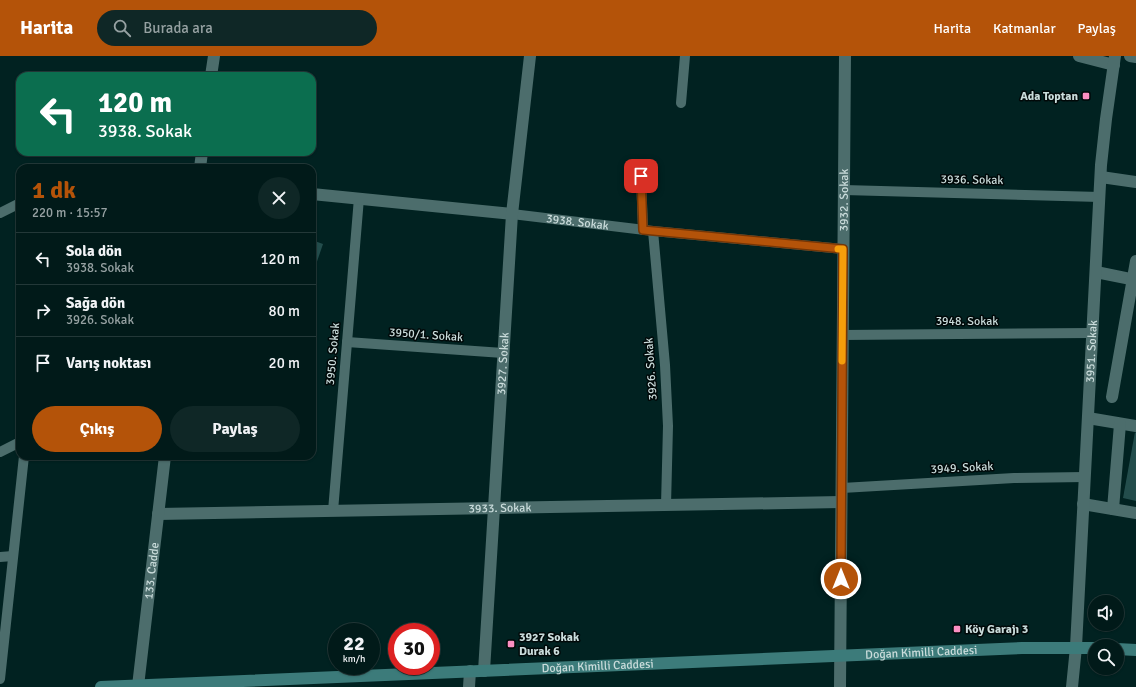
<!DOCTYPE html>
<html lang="tr">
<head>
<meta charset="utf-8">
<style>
  :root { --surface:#011a19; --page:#0f2726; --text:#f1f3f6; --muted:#96a1a2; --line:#233838; --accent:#b45309 }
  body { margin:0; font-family:Signika,sans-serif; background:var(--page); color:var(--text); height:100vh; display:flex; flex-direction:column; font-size:15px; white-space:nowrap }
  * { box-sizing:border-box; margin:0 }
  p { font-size:13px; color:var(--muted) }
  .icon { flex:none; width:22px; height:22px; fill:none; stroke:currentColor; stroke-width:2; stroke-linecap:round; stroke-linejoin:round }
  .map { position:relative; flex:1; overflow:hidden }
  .side { position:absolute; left:16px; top:108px; width:300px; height:296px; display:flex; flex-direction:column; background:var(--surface); border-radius:12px; box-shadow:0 1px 3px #0004,0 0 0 1px var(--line) }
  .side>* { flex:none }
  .guide { position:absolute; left:16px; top:16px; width:300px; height:84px; border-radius:12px; box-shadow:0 1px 3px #0004,0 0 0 1px var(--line); background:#0b6e4f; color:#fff; overflow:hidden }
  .buttons { position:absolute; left:1088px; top:539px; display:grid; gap:8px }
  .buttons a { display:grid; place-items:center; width:36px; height:36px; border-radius:50%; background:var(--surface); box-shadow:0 1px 3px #0004,0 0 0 1px var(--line); font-size:20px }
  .speed { position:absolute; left:328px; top:567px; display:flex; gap:8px; font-size:20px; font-weight:700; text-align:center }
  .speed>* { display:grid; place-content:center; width:52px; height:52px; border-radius:50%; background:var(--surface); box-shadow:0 1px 3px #0004,0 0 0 1px var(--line); line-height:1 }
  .speed small { font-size:10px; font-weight:400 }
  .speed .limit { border:6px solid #d22; background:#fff; color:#111 }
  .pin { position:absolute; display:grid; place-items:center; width:34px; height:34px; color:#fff; margin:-17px; border-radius:8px; box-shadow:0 2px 6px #0006 }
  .me { position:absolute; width:44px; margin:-22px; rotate:0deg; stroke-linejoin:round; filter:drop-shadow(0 0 3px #0008) }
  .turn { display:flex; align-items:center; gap:14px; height:84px; padding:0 16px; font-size:18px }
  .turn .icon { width:52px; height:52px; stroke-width:2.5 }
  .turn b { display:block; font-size:28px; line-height:34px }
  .round { display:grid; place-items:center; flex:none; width:42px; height:42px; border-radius:21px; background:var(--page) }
  .headline { display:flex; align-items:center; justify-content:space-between; height:68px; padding:0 16px }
  h1 { font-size:24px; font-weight:800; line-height:30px; color:var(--accent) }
  .cta { display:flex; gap:8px; margin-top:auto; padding:8px 16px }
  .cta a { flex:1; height:46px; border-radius:24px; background:var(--accent); color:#fff; font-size:16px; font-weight:800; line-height:46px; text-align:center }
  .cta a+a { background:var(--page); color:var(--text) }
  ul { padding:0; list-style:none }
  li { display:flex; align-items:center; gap:12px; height:52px; padding:0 16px; border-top:1px solid var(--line) }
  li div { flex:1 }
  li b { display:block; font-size:15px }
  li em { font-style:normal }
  header { display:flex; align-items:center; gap:24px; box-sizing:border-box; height:56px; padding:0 20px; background:var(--accent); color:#fff }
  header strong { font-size:19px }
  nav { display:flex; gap:22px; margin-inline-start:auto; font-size:14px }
  .search { width:280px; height:36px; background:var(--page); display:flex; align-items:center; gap:10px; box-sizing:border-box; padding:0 14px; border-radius:22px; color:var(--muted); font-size:15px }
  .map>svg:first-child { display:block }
  .building { fill:#234d4c }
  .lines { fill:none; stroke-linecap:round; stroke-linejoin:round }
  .service { stroke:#4c6d6c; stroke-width:10 }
  .minor { stroke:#4c6d6c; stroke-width:12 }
  .tertiary { stroke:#4c6d6c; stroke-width:12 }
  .secondary { stroke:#3c7b7a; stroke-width:12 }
  .route-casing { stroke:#753606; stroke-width:10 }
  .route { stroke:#b45309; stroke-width:7 }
  .slow { stroke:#f59e0b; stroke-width:7 }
  .poi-dot { fill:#fc8fc2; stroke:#010909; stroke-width:1.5 }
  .labels { text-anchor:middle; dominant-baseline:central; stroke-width:3; stroke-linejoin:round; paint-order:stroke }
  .poi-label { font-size:12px; font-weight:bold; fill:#cadcdb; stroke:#010909; text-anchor:start }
  .street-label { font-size:12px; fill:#cadcdb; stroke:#010909 }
</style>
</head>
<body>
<header>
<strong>Harita</strong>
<div class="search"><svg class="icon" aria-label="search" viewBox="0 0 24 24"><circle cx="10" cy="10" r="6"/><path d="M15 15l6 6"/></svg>Burada ara</div>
<nav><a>Harita</a><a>Katmanlar</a><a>Paylaş</a></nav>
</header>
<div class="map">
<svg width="1136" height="631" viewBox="0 0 1136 631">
  <rect width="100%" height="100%" fill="#012221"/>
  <g class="building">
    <polygon points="312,184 323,188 312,220"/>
    <polygon points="1135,376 1136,377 1136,445 1123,442"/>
  </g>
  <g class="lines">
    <g class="service">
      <polyline points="681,47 685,0"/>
      <polyline points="641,120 643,174"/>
      <polyline points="844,134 1100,141"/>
      <polyline points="0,157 20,147"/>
      <path id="s1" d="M512 158 653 175 843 193"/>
      <polyline points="653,175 665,309 668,370 666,449"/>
      <polyline points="842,279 1092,277"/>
      <polyline points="347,286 503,297"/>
      <polyline points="0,396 20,386"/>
      <polyline points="842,432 1014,422 1085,421"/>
      <polyline points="333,455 359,142"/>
      <polyline points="0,501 13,500"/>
      <polyline points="0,623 24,400"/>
    </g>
    <g class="minor">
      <polyline points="1079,0 1114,9"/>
      <polyline points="1130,0 1136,1"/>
      <polyline points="211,20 214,0"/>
      <polyline points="200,112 202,96"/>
      <polyline points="1101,121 1136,126"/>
      <polyline points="312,138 512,158"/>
      <polyline points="1096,216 1136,224"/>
      <polyline points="1112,341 1136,205"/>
      <polyline points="1088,362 1136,370"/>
      <polyline points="1083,448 1136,457"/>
      <polyline points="1113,453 1120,368"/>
      <path id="s2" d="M158 458 841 446"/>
      <path id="s3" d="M484 615 512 158 530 0"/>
      <path id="s4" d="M138 630 165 400"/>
      <polyline points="469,631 470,615"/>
      <path id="s5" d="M840 631 845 0"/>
      <polyline points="1072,631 1076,591"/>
    </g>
    <path class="tertiary" id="s6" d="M1076 591 1101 109 1106 63 1115 0"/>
    <g class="secondary">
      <polyline points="1117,593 1136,594"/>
      <path id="s7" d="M101 631 1022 592H1095"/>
    </g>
  </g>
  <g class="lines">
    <defs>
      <polyline id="route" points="641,120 643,174 843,193 841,523"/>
    </defs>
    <use href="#route" class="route-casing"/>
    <use href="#route" class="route"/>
    <polyline class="slow" points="838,193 843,193 842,305"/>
  </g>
  <g class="poi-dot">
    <rect x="1082" y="36" width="8" height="8" rx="2"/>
    <rect x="953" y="569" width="8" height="8" rx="2"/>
    <rect x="507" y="584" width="8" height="8" rx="2"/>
  </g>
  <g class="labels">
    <g class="poi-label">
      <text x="1078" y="40" text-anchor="end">Ada Toptan</text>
      <text x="965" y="573">Köy Garajı 3</text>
      <text x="519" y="581">3927 Sokak<tspan x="519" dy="14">Durak 6</tspan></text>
    </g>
    <g class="street-label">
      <text transform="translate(972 124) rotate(1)">3936. Sokak</text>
      <text stroke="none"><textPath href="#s5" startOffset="487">3932. Sokak</textPath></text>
      <text stroke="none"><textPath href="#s1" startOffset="66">3938. Sokak</textPath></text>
      <text x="967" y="265">3948. Sokak</text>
      <text transform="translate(426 279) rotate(4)">3950/1. Sokak</text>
      <text stroke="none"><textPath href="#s6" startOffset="296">3951. Sokak</textPath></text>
      <text transform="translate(333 298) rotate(-85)">3950. Sokak</text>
      <text stroke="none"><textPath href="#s3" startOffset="308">3927. Sokak</textPath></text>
      <text transform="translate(651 313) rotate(-94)">3926. Sokak</text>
      <text transform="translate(962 412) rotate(-3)">3949. Sokak</text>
      <text stroke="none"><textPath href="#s2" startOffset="342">3933. Sokak</textPath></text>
      <text stroke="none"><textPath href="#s4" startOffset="116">133. Cadde</textPath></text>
      <text stroke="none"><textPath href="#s7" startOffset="821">Doğan Kimilli Caddesi</textPath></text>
      <text stroke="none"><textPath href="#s7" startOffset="497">Doğan Kimilli Caddesi</textPath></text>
    </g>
  </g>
</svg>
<div class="buttons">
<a><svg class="icon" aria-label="sound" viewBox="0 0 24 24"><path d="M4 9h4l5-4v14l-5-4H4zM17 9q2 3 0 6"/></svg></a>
<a><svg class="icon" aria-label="search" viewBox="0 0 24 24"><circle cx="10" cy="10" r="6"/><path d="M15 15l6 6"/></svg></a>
</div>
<div class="speed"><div>22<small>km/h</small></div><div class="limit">30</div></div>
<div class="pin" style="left:641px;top:120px;background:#d93025"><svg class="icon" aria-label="arrive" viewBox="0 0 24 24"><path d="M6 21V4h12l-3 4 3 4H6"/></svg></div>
<svg class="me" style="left:841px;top:523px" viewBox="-20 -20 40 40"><circle r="17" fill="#b45309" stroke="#fff" stroke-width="3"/><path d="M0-11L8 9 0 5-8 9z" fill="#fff"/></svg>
<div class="guide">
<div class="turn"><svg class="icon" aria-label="left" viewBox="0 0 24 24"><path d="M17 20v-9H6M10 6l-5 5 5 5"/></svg><div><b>120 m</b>3938. Sokak</div></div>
</div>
<section class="side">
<div class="headline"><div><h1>1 dk</h1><p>220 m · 15:57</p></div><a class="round"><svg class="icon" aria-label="close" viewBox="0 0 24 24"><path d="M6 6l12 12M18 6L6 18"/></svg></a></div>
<ul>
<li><svg class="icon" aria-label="left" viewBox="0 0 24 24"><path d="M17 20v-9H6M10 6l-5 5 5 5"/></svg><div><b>Sola dön</b><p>3938. Sokak</p></div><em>120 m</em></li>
<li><svg class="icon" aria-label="right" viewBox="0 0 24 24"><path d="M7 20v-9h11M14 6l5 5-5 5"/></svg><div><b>Sağa dön</b><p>3926. Sokak</p></div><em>80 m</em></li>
<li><svg class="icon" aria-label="arrive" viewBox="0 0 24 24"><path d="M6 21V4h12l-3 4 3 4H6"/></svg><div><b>Varış noktası</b></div><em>20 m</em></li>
</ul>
<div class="cta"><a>Çıkış</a><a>Paylaş</a></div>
</section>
</div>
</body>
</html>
